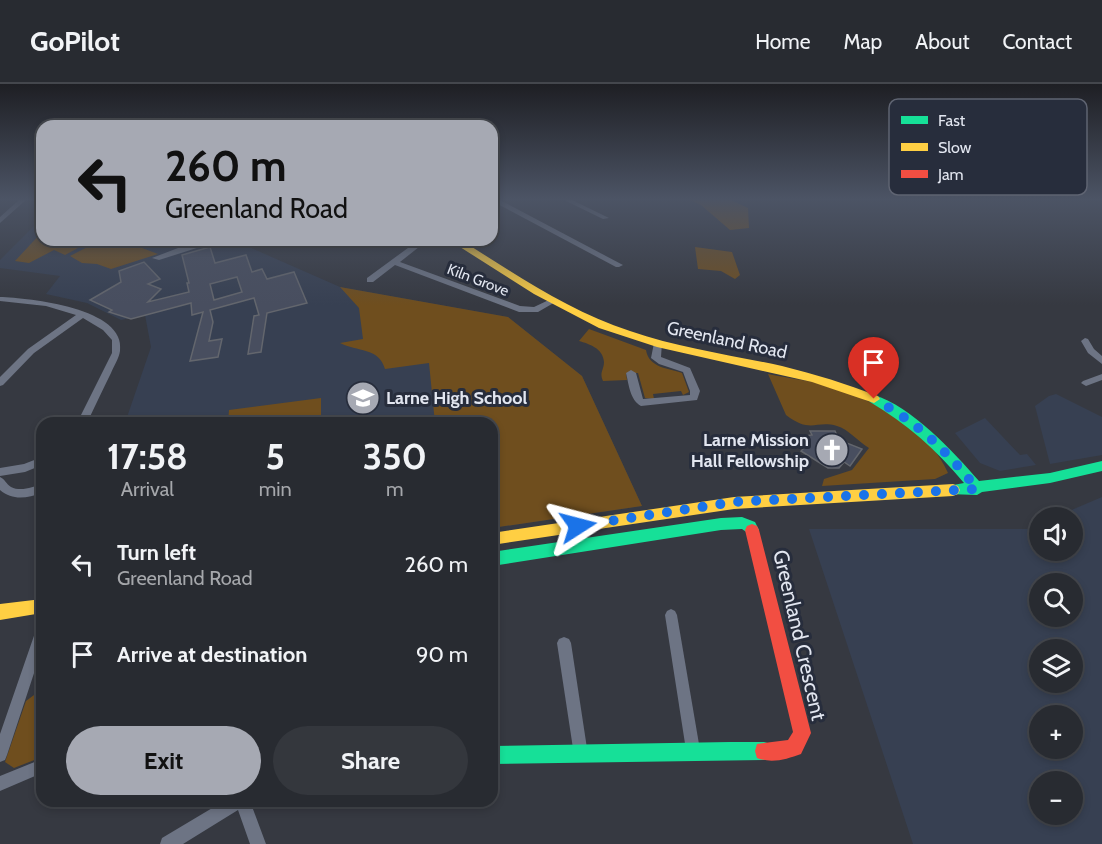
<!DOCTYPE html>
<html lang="en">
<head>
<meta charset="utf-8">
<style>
  :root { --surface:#282b31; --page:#34373d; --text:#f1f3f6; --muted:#a5a7ab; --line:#44474d; --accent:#a6a9b3 }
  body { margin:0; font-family:Cabin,sans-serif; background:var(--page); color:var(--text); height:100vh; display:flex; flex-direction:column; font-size:22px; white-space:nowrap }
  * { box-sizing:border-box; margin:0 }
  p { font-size:20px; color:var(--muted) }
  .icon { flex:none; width:33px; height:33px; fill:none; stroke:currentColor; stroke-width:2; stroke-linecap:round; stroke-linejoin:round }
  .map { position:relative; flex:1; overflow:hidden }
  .sheet { position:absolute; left:36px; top:333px; width:462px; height:390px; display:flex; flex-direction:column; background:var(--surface); border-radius:18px; box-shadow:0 3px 9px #0003,0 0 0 2px var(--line) }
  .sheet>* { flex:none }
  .guide { position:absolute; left:36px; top:36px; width:462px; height:126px; border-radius:18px; box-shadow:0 3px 9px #0003,0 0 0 2px var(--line); background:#a6a9b3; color:#111; overflow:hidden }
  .fabs { position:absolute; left:1029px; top:423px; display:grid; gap:12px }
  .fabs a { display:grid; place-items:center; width:54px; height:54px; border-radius:50%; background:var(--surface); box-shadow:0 3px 9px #0003,0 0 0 2px var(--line); font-size:30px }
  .pin { position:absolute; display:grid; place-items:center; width:51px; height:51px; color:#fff; margin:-62px -26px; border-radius:50% 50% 50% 0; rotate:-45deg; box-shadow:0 0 6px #0007 }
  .pin .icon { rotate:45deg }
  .me { position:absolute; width:66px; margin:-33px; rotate:81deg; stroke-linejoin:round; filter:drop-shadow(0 0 4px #0008) }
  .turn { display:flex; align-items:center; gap:21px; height:126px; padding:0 30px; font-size:27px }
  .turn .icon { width:78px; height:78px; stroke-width:2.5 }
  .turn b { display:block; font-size:42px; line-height:51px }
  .eta { display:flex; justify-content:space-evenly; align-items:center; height:102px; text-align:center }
  .eta b { font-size:36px; font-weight:700; line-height:42px }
  .action { display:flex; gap:12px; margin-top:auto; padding:12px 30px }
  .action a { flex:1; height:69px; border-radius:36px; background:var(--accent); color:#111; font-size:24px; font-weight:700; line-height:69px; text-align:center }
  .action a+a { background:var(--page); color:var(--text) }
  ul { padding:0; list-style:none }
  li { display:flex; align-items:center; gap:18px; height:90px; padding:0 30px }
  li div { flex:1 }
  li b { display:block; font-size:22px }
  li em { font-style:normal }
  header { display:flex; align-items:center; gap:36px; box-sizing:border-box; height:84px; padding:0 30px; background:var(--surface); border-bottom:2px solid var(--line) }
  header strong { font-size:28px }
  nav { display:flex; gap:33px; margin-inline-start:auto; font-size:21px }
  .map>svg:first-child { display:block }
  .built { fill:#374052; fill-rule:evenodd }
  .green { fill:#6f4e1e }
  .building { fill:#484e5f; stroke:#63666d; stroke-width:1.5; fill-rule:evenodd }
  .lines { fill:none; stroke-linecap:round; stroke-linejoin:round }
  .street { fill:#6d7484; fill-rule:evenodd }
  .fast { fill:#16e098; fill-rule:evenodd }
  .slow { fill:#ffcf43; fill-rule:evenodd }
  .jam { fill:#f24e42; fill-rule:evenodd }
  .route { stroke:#1a73e8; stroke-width:10; stroke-dasharray:0 18 }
  .labels { text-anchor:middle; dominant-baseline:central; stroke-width:6; stroke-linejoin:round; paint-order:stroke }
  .far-street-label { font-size:15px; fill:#e2e6f0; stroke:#272d3c }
  .street-label { font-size:18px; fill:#e2e6f0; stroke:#272d3c }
  .poi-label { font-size:18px; font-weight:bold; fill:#e2e6f0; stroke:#272d3c; text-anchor:start }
  .near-street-label { font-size:21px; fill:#e2e6f0; stroke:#272d3c }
  .key { fill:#272d3c; stroke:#5f6472; stroke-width:1.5 }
  .key-label { font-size:16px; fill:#e2e6f0 }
</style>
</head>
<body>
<header>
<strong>GoPilot</strong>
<nav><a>Home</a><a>Map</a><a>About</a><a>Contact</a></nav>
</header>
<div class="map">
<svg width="1102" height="760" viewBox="0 0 1102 760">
  <rect width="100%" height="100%" fill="#363941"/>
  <g class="built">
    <polygon points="42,134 42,156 213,156 178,169 225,156 233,156 340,203 508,233 582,292 642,422 492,444 492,339 213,339 213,336 199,339 125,339 151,263 145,231 121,236 87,219 46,210 60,192 0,184 0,176"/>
    <polygon points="1056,310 1102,333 1102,371 1050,380 1035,322 1049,312"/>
    <polygon points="985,334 1020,371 1027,370 1036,381 1000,387 980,379 955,349"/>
    <path d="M1102 413V760H913L809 445H1029L1039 440 1040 466H1072V434L1055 433ZM1040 500H1072V532H1040ZM1040 566H1072V598H1040ZM1040 632H1072V664H1040ZM1040 698H1072V730H1040Z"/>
  </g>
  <g class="green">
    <polygon points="687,115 729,115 748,124 749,144 730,146 701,121"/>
    <polygon points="42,148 42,156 93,156 65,171 54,166 29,179 15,177"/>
    <polygon points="101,156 121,156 158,170 111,185 97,180 82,179 70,172"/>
    <polygon points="695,163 732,168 740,191 735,195 721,187 698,185"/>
    <path d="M340 203 508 233 582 292 642 422 492 444V339H435L429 279 385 285C379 263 357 268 340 259L363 255 359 224Z"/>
    <path d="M589 245 646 266C649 284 668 284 682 289L689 308 683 311 681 307 653 310 654 315 645 314 638 289H626L627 296 603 297C599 288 604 286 604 278 603 264 589 260 579 257Z"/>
    <path d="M768 290C791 295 818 297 841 306 883 321 930 347 948 389L935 395 822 402 824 395 852 386 869 364C859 358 848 345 837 342 815 336 811 350 786 331Z"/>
    <polygon points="321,314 321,339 228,339 229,326"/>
    <polygon points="42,592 42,673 14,684 5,678 26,617 38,608"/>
  </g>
  <g class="building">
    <path d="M210 163 215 179 246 171 252 188 262 185 267 195 294 188 307 219 267 229 261 268 248 270 254 232 259 231 254 214 210 226 213 238 209 257 222 255 218 273 190 277 203 228 192 231 191 219 131 235 109 228 112 226 90 216 121 198 119 187 144 178 160 195 148 200 161 205 148 218 189 208 187 199H189L182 171ZM237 193 242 208 214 216 210 200Z"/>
    <polygon points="810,347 835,347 839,356 862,365 850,382 844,378 839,384 828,384 801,367 808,360 804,352 812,351"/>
  </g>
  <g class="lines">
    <g class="street">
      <polygon points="20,115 27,115 0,139 0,133"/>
      <polygon points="492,115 498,115 623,181 619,183 616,183 492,117"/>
      <polygon points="562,115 570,115 609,134 603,135"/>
      <polygon points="207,156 222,156 159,176 152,174 191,159"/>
      <polygon points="322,156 332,156 337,159 333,161"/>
      <polygon points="412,161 419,163 400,178 520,222 534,223 553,214 557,217 538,228 519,228 395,181 373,198 367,198 367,194"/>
      <path d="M0 213C29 214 127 224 120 267 119 274 114 282 111 289 103 305 95 322 87 339H77L112 269V256L103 246 83 234 34 269 3 301 0 302V293L28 265 76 231 46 222 0 217Z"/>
      <polygon points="1085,254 1088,255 1094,265 1102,272 1102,280 1088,269 1081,257"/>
      <path d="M658 256 662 259 661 273 690 284 700 307 697 316 641 322C630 316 629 301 626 289L631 286 636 289 643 315 690 311V307L683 288 659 280 651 274 654 259Z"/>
      <polygon points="1102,290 1102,296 1086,302 1081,299 1083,297"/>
      <polygon points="42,373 42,381 25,388 0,392 0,384 24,380"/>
      <path d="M0 393C5 395 6 400 11 403 21 408 33 403 42 400V409C27 414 13 417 0 406Z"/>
      <polygon points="671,525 675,527 677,531 700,666 698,671 693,673 688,671 686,666 665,531 667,527"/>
      <polygon points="42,540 42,565 7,671 5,676 0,678 0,650 36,546 37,542"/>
      <polygon points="564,553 569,555 571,559 588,671 586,676 581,678 576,676 574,671 557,559 559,555"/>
      <polygon points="42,675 42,689 0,707 0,692"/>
      <polygon points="224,717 250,717 266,760 250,760 238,726 183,760 160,760 162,754"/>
    </g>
    <g class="fast">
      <path d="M874 311C911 322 954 368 979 397L1050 389 1102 377V387L1050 399 982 408 977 411 948 410 946 406 948 402 964 399C937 366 906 339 870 318L868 315Z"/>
      <polygon points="742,433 755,438 759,446 757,450 752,452 742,445 721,446 492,482 492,468 721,434"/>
      <polygon points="730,658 764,658 771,660 773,667 771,674 764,676 492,680 492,662"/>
    </g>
    <g class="slow">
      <path d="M449 156H461C515 190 568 227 630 247 679 264 731 271 782 282 815 290 847 300 878 312L880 315 874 319 812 298 657 263 599 244 534 210Z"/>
      <polygon points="953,400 958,402 960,406 958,410 953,412 734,425 492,461 492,449 734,413"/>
      <polygon points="42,515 42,529 0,536 0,520"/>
    </g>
    <path class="jam" d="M752 440 757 442 759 446 811 649 801 670C787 675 772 680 757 674L755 667 757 660 788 656 793 648 745 446 747 442Z"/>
  </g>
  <linearGradient id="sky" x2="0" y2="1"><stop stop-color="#1e1f24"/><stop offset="0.52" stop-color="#4c5465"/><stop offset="1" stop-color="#4c5465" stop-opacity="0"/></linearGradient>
  <rect width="1102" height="221" fill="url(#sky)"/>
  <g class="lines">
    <path class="route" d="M578 442 734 418 977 405C947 367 917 338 874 315"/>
  </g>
  <defs>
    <symbol id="school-disc" viewBox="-11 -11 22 22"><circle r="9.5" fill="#a6a9b3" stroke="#272d3c"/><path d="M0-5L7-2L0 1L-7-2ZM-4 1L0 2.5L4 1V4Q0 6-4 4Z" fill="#fff"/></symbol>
    <symbol id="church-disc" viewBox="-11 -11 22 22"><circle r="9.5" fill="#a6a9b3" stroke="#272d3c"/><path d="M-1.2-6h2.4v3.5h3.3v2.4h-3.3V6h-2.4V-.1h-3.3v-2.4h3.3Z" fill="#fff"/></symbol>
  </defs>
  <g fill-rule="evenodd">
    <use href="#school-disc" x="344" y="295" width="38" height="38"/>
    <use href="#church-disc" x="813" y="347" width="38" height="38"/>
  </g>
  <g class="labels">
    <g class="far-street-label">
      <text transform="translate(478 196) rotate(21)">Kiln Grove</text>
    </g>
    <g class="street-label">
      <text transform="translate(727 256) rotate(12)">Greenland Road</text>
    </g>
    <g class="poi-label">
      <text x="386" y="314">Larne High School</text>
      <text x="809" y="356" text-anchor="end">Larne Mission<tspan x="809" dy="21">Hall Fellowship</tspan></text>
    </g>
    <g class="near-street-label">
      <text transform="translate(800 551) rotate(77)">Greenland Crescent</text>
    </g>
  </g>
  <rect x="889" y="15" width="198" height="96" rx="9" class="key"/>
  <rect x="901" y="32" width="27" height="8" fill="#16e098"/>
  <rect x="901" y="59" width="27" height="8" fill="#ffcf43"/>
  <rect x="901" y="86" width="27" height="8" fill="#f24e42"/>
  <g class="key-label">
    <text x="938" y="42">Fast</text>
    <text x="938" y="69">Slow</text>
    <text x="938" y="96">Jam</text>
  </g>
</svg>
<div class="fabs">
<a><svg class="icon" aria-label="sound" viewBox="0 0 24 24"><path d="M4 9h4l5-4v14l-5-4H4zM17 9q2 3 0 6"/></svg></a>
<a><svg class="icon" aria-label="search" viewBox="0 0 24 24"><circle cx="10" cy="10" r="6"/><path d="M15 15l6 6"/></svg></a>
<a><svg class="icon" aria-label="layers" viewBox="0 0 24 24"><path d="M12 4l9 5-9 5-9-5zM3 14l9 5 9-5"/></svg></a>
<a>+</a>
<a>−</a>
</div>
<div class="pin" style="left:874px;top:315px;background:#d93025"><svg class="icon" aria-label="arrive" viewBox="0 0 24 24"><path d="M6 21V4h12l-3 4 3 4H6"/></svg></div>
<svg class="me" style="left:578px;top:442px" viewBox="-20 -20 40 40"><path d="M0-17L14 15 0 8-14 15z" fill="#1a73e8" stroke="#fff" stroke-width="4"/></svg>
<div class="guide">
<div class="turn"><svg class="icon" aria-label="left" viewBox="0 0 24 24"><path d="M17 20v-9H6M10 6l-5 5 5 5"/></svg><div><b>260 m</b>Greenland Road</div></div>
</div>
<section class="sheet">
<div class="eta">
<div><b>17:58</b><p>Arrival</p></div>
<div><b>5</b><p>min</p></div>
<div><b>350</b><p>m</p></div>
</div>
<ul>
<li><svg class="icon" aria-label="left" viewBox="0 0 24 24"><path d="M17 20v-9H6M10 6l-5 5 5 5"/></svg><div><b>Turn left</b><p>Greenland Road</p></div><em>260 m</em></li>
<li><svg class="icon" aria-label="arrive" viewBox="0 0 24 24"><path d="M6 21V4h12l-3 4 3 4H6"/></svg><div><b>Arrive at destination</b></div><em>90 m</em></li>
</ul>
<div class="action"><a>Exit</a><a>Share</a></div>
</section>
</div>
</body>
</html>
